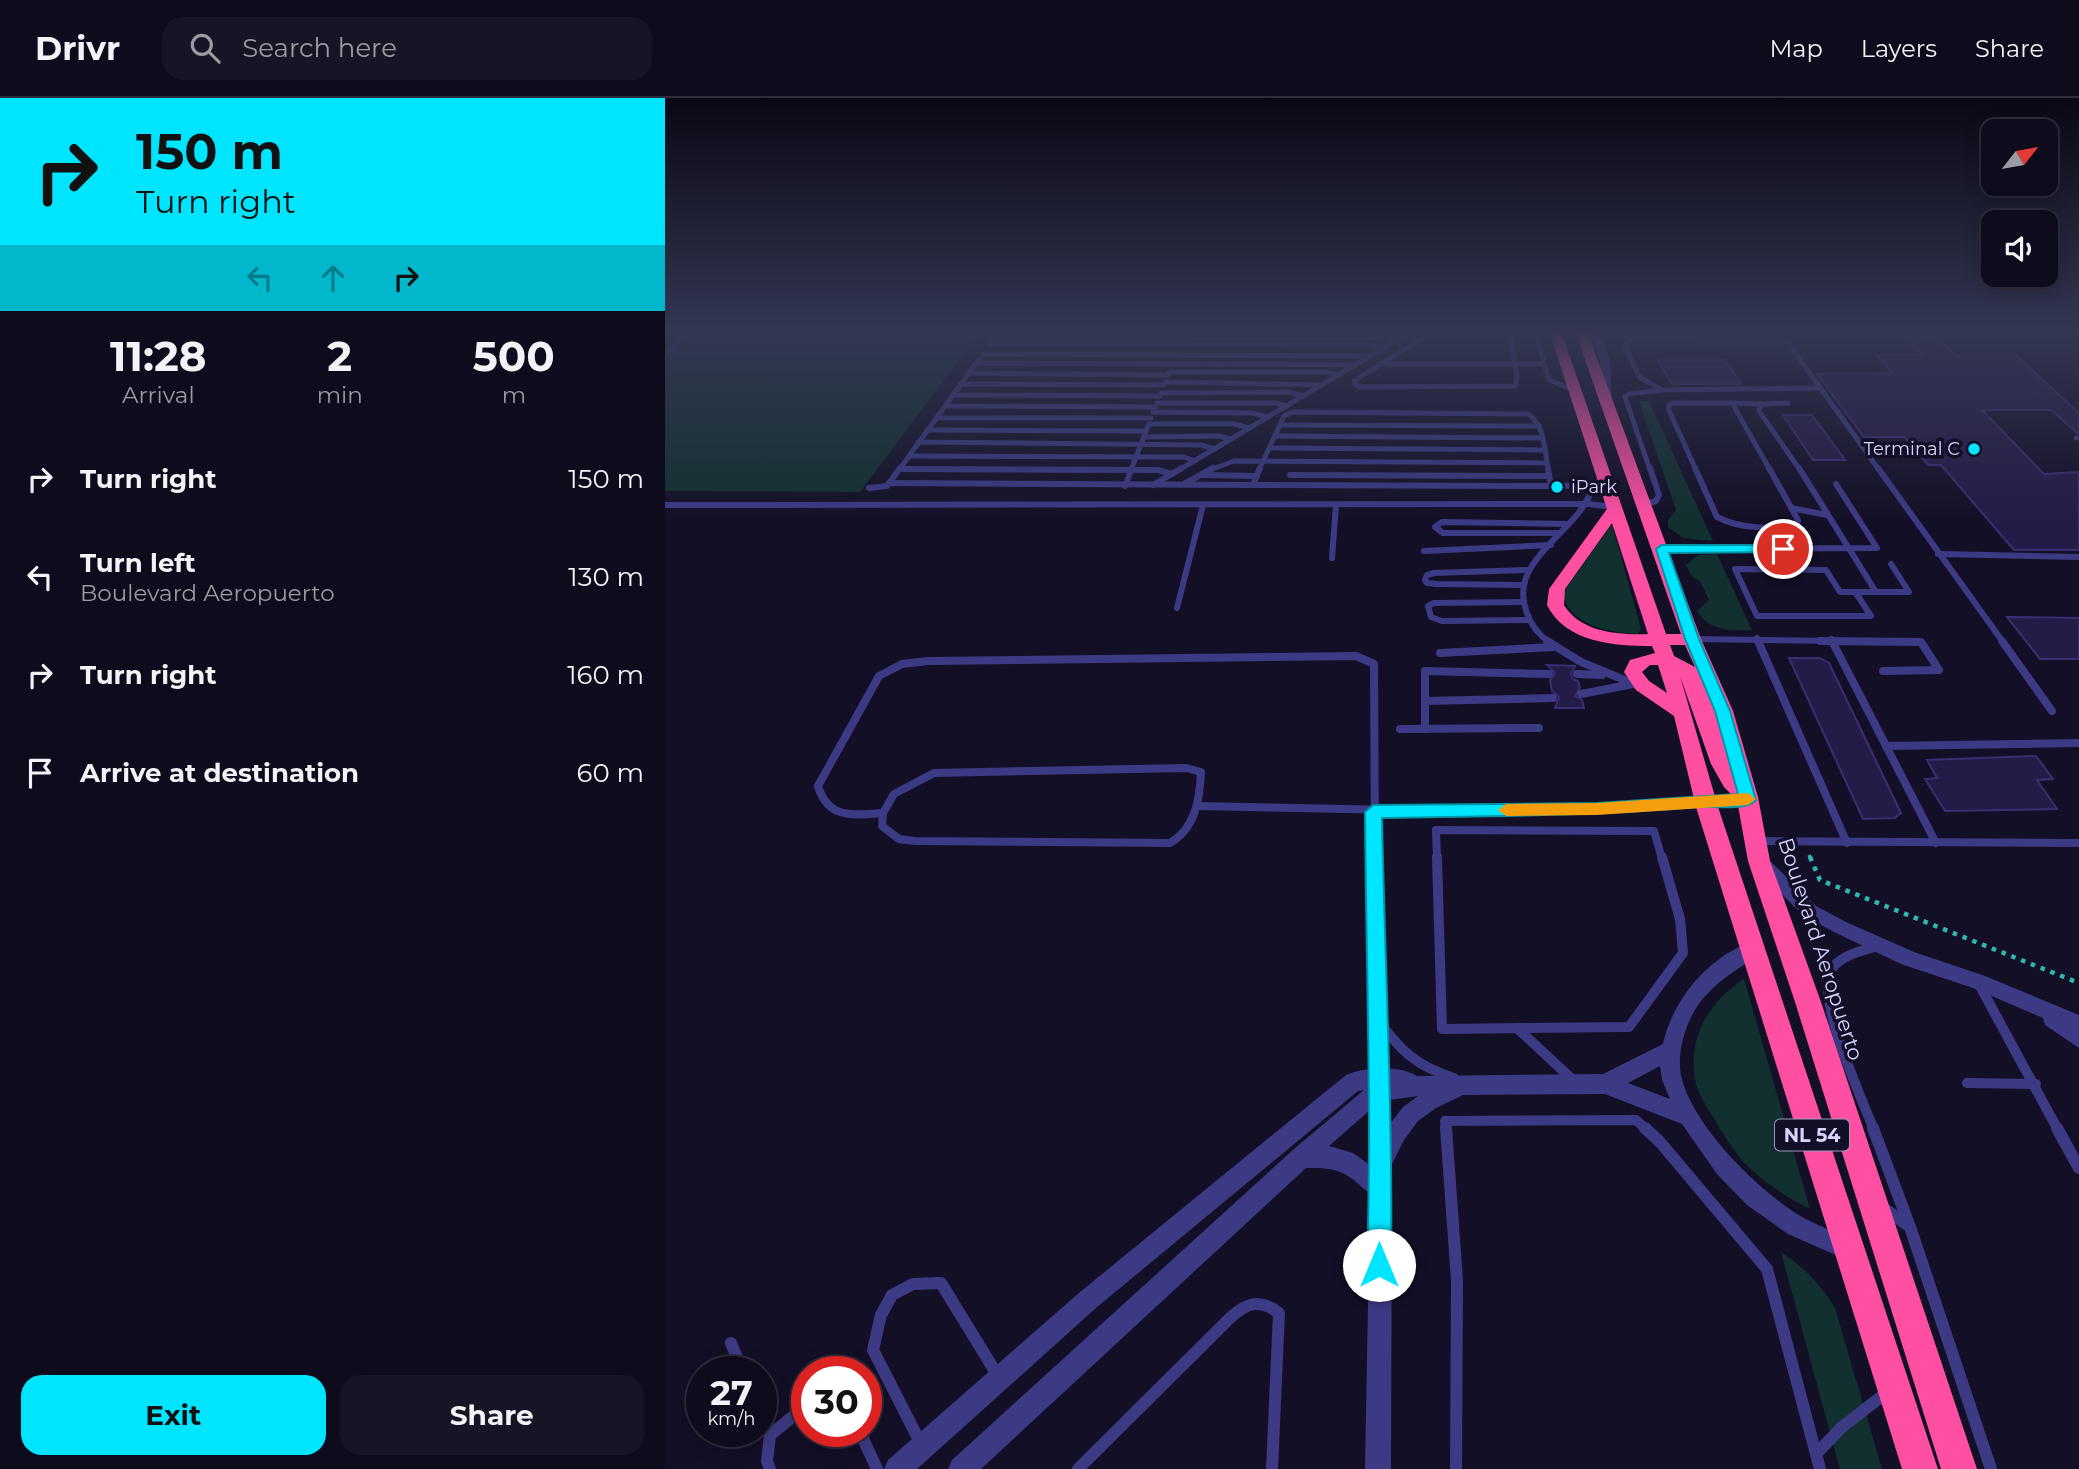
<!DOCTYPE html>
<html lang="en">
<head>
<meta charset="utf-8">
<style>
  :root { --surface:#0e0b1c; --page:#171425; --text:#f1f3f6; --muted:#9b9ba3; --line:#2e2b3b; --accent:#00e5ff }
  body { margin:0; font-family:Montserrat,sans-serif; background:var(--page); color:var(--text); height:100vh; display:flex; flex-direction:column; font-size:26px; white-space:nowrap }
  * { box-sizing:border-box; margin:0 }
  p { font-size:23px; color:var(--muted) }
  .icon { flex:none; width:38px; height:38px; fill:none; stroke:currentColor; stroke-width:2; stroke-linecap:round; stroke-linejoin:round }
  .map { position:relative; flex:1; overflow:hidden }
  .panel { display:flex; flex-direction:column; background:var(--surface); width:665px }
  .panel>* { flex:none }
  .guide { background:#00e5ff; color:#111; overflow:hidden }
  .needle { width:46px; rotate:59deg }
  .fabs { position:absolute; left:1316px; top:21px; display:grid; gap:14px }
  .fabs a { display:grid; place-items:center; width:77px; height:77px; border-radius:14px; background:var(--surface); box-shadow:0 4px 18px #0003,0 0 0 2px var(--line); font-size:35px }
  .speed { position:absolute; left:21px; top:1258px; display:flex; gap:14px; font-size:35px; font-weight:700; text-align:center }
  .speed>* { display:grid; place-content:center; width:91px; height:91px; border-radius:50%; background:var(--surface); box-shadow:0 4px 18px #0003,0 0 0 2px var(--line); line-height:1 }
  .speed small { font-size:18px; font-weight:400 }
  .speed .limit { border:10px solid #d22; background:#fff; color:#111 }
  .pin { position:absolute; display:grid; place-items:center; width:60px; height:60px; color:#fff; margin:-30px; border:4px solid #fff; border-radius:50%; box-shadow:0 2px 7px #0007 }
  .me { position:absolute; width:77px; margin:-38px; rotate:0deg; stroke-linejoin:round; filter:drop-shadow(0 0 5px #0008) }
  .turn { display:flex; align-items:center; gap:24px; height:147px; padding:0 21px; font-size:32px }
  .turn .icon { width:91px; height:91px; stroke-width:2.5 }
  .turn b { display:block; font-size:49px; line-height:60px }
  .lanes { display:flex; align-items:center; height:66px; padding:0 21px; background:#0003; justify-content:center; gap:35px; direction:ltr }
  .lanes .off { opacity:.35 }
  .eta { display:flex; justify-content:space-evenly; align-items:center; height:119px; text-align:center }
  .eta b { font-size:42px; font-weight:700; line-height:49px }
  .primary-button { display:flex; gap:14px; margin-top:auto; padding:14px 21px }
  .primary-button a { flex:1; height:80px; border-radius:21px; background:var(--accent); color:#111; font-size:28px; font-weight:700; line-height:80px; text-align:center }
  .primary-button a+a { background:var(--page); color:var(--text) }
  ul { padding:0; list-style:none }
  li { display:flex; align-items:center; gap:21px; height:98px; padding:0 21px }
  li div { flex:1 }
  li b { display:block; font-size:26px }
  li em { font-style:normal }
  header { display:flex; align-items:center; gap:42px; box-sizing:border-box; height:98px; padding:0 35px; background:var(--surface); border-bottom:2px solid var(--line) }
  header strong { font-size:33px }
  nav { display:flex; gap:38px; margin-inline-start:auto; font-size:24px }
  .search { width:490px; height:63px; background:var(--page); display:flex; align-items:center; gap:18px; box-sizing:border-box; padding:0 24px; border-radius:21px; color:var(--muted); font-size:26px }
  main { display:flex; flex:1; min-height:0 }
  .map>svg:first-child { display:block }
  .green { fill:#12302f }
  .building { fill:#241b47; stroke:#3b2d73; stroke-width:2 }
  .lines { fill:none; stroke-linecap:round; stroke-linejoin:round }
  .path-far1 { stroke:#2fb8b0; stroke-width:3.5; stroke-dasharray:3.5 5; stroke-linecap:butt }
  .path { stroke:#2fb8b0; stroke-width:4.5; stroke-dasharray:4.5 6; stroke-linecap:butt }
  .lane-far4 { stroke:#3d3a85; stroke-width:5 }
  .lane-far3 { stroke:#3d3a85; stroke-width:6 }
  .lane-far2 { stroke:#3d3a85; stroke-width:8 }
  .lane-far1 { stroke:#3d3a85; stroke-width:10 }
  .lane { stroke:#3d3a85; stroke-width:12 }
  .street { fill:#3d3a85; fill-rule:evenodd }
  .highway { fill:#ff4fa3; fill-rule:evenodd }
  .route { fill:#00e5ff; stroke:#0095a6; stroke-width:2 }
  .slow { fill:#f59e0b }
  .poi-dot { fill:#00e5ff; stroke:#130f26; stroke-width:2.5 }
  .labels { text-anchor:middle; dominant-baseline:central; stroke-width:7; stroke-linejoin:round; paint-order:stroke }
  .far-poi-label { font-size:18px; fill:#d9d4ff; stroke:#130f26; text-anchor:end }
  .shield { fill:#130f26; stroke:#9e99be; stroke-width:2 }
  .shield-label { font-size:19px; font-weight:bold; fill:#d9d4ff }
  .street-label { font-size:21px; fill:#d9d4ff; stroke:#130f26 }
</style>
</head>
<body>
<header>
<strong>Drivr</strong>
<div class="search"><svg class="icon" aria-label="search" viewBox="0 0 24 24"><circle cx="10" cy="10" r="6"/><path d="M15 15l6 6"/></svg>Search here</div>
<nav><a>Map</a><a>Layers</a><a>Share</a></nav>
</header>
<main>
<section class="panel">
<div class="guide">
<div class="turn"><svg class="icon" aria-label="right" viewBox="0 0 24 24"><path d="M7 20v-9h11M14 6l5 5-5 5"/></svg><div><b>150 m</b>Turn right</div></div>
<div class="lanes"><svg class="icon off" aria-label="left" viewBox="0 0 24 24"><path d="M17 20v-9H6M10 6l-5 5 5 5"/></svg><svg class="icon off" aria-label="ahead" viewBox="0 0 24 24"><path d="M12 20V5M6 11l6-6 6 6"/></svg><svg class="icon" aria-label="right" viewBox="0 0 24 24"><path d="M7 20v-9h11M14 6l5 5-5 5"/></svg></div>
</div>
<div class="eta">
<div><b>11:28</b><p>Arrival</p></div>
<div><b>2</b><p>min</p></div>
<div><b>500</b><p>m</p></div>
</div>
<ul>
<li><svg class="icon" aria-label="right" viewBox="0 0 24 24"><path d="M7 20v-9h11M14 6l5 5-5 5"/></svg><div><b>Turn right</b></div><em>150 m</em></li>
<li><svg class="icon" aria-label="left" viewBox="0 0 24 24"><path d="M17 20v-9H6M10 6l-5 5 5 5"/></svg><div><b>Turn left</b><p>Boulevard Aeropuerto</p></div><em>130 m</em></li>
<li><svg class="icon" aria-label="right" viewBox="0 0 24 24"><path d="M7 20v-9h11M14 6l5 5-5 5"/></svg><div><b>Turn right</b></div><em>160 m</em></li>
<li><svg class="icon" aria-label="arrive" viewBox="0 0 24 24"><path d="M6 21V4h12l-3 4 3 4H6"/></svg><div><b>Arrive at destination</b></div><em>60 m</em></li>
</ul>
<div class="primary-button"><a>Exit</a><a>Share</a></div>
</section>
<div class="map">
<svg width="1414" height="1371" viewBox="0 0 1414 1371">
  <rect width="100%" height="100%" fill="#130f26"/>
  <g class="green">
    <polygon points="0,233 316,233 195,394 0,393"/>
    <polygon points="974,303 984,303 1048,443 1018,440 1003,429 1003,422 1011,412"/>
    <path d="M947 426 976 531 973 536C944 534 909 529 898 499L903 488Z"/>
    <path d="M1052 456 1087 532C1066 533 1044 533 1032 513L1044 502 1035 483 1027 479 1021 467 1033 457Z"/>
    <path d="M1079 881 1145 1111C1124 1100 1104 1088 1087 1072 1072 1059 1061 1041 1051 1024 1044 1013 1035 999 1031 986 1021 942 1043 904 1079 881Z"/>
    <path d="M1116 1154C1139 1169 1156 1187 1170 1210L1217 1371H1175Z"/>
  </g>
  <g class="building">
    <polygon points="1234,233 1264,233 1291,258 1352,258 1414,315 1414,335 1412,335 1386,312 1317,312 1379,376 1414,374 1414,452 1349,452 1276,367 1263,367 1240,339 1199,339 1152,276 1228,275 1211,257 1258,257"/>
    <polygon points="993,262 1060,262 1076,286 1007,286"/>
    <polygon points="1118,317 1147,317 1180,362 1148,362"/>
    <polygon points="1342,519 1414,520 1414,561 1375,561"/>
    <polygon points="1124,560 1155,560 1164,565 1236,715 1230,720 1198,721"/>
    <polygon points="882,567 910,568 906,576 908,581 913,583 915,590 910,598 917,602 919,610 890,610 894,599 887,593 885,582 890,575"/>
    <polygon points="1371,658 1388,681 1372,682 1392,711 1280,713 1260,681 1272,680 1262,662"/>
  </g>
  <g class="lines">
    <polyline class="path-far1" points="1144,757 1146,761"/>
    <polyline class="path" points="1145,759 1155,782 1414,885"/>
    <g class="lane-far4">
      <polyline points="768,233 689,283 690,286 695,289 850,288 852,279 845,233"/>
      <polyline points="870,233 884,282 909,292"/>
      <polyline points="1101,233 1122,243 1214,372"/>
      <path d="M916 235C985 237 1053 244 1122 243"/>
      <polyline points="965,236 966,240 960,248 974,279 997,292"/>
      <polyline points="331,237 736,240"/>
      <polyline points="325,246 703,247 719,250"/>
      <polyline points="318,256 706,258"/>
      <polyline points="0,257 26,233"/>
      <polyline points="311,265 691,267"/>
      <polyline points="714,266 879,266"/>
      <polyline points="504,274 660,274 674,277"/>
      <polyline points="303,275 503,277"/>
      <polyline points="500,284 656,287"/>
      <polyline points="296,286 499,287"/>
      <polyline points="496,295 623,294 639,298"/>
      <polyline points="288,297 495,298"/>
      <polyline points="492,305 610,305 622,308"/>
      <polyline points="1067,305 1096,306"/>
      <polyline points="1123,305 1096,306 1094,313 1135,372"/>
      <polyline points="280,308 491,309"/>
      <polyline points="488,314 587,315 603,319"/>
      <polyline points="271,320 486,320"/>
      <polyline points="484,326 569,326 584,330"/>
      <polyline points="615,327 875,328"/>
      <polyline points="262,332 481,333"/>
      <polyline points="610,338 877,340"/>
      <polyline points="479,339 553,338 566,341"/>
      <polyline points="1411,340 1414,340"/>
      <polyline points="253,344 536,347 550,351"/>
      <polyline points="604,350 879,352"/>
      <polyline points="244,358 519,359 530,363"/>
      <polyline points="235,371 427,372"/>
      <polyline points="234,372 314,261"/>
      <polyline points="466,372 483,328"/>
      <polyline points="514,372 747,233"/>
      <polyline points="545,372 569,363 882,365"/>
      <path d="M594 372 619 318 628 314 863 316C880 327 880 353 883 372"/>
      <polyline points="985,372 960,299 964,296 997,292 1155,290"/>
      <polyline points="1031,372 1004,312 1004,307 1008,305 1067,305 1105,372"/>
    </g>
    <g class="lane-far3">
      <path d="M1030 370 1052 419C1075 431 1107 432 1132 425L1133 422 1104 370"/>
      <polyline points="1134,370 1211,494"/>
      <polyline points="1213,370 1338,544"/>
      <polyline points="235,371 493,372 507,376"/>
      <polyline points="538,377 592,378"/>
      <polyline points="625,377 884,378"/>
      <polyline points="224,385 588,387"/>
      <polyline points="519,386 548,370"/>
      <polyline points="488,387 517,370"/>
      <polyline points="588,387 886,388 883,370"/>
      <polyline points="588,387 595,370"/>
      <polyline points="460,388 467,370"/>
      <polyline points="886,388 932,387"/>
      <polyline points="204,390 222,388 235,370"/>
      <polyline points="980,406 991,403 994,397 985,370"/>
      <polyline points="0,407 924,406 947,409"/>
      <polyline points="1126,410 1162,417"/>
      <polyline points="895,435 778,435 770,429 777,424 902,426"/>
      <polyline points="997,451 1212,450 1171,386"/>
      <polyline points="759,453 886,447"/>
      <polyline points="1273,456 1414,459"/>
      <polyline points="667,460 671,407"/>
      <polyline points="858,487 772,486 762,485 760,482 762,477 769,475 864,472"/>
      <polyline points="1191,495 1206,518 1092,518 1070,471 1161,472 1175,494 1244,494 1226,466"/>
      <polyline points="859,504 769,505 763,508 766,519 777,523 863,522"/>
      <polyline points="512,510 538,407"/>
      <polyline points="1092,540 1094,544"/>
      <polyline points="1027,541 1256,544"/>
      <polyline points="1166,541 1168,544"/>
      <path d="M884 544C874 537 866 527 862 515 840 460 918 433 928 387"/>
    </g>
    <g class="lane-far2">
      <polyline points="882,543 916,564 974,588"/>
      <polyline points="1093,543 1182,745"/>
      <polyline points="1155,543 1256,544 1274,572 1218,573"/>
      <polyline points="1167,543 1271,745"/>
      <polyline points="1337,543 1387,613"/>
      <polyline points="775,555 890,549"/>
      <polyline points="912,576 937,577"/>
      <polyline points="916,596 968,586"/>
      <polyline points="760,603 888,600"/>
      <polyline points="735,631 874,630"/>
      <polyline points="760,631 760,573 884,576"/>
      <polyline points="1221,648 1414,645"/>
      <path d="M521 670 536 674C535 701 530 731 505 745L250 743 234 741 217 728 218 715 229 696 269 675Z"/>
      <polyline points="532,708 832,714 1082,702"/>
      <path d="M218 715C189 717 163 722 153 688L214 578 237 566 263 563 691 558 709 566 710 761"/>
      <polyline points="1091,743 1414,745"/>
      <polyline points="772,761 771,732 989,733 997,761"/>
    </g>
    <g class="lane-far1">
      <polyline points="710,759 712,980"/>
      <polyline points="772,759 777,931 964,929 1018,855 1015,821 997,759"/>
      <polyline points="1315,888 1393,1032"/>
      <path d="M713 922C736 953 751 968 789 980"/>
      <polyline points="852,930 909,983"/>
      <polyline points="1302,985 1371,986"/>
      <polyline points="781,1032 780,1023 971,1022 982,1032"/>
      <path d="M1209 1032C1197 1001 1150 899 1166 872 1175 857 1197 853 1213 848"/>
    </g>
    <g class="lane">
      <polyline points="781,1030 792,1182 791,1371"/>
      <polyline points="980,1030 995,1044 1102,1171 1155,1371"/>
      <polyline points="1208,1030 1245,1129"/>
      <polyline points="1392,1030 1414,1070"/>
      <polyline points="1220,1111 1245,1129 1326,1371"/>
      <polyline points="66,1245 78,1274"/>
      <polyline points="96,1317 105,1337"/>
      <polyline points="195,1334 212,1371"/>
      <polyline points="255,1344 208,1252 216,1217 227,1197 248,1186 276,1185 333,1278"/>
      <polyline points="1151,1356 1177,1329 1221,1295"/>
      <polyline points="105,1371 102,1363 105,1337 142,1307"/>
      <path d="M413 1371 566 1219C583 1204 595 1201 614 1215L607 1371"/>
    </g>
    <g class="street">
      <polygon points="926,233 934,233 945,263 947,309 939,307 935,263"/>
      <polygon points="1098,760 1104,762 1151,808 1181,824 1249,854 1320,878 1414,917 1414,950 1380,927 1378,920 1308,890 1236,866 1169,834 1139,818 1092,772 1089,767 1092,762"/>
      <path d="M1088 843 1094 845 1097 851 1094 857C1071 872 1045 887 1030 912 1019 930 1012 957 1016 978 1028 1028 1090 1089 1132 1116 1150 1127 1171 1134 1190 1142L1194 1150 1190 1158 1182 1162 1123 1136 1082 1107 1052 1076 1017 1026 940 996 798 997 771 1010 753 1023 739 1042 727 1066 726 1371H700L705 1096C681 1074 674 1069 641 1070L316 1371H283L287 1362 629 1051 699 992 693 993 431 1210 252 1371H219L223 1362 415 1194 681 977C701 969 733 967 752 978L938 976 998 946C1008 901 1043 859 1088 843ZM995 968 997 982 1005 1001 963 985ZM753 998 738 1009 725 1026 724 1002ZM704 1013 705 1063V1067L688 1055 664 1048Z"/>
    </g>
    <path class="highway" d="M884 233H896L1001 536H1016L910 233H922L1036 541 1068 613 1093 699 1105 763 1156 904 1312 1371H1276L1130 904 1083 763 1072 702 1059 689 1046 666 1015 578 1053 709 1273 1371H1237L1031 709 1009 618 971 592 959 574 965 562 990 555 987 548C950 548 901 545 882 507L884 491 942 411ZM947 425 983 536C955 537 916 535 899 507L900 491ZM1005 547H1020L1030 569 1009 558ZM985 567H993L1002 595 984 583 977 574Z"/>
  </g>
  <linearGradient id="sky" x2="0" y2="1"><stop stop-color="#0a0815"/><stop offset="0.55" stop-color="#333752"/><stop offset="1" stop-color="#333752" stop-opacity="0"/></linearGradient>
  <rect width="1414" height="425" fill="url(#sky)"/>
  <path class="route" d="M997 447H1118L1124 451 1118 454 1004 455 1034 541 1065 613 1091 702C1084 713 1048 708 1034 709 928 718 823 718 717 720 720 869 728 1018 726 1167L722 1175 714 1178 706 1175 702 1167C707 1016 701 865 700 714L708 707 932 705 1073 696 1050 613 1020 541 991 451Z"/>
  <polygon class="slow" points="1083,695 1091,701 1083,707 932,717 841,718 833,712 841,706 932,705"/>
  <g class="poi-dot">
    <circle cx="1309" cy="351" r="7"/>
    <circle cx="892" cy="389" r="7"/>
  </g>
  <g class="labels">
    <g class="far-poi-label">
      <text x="1295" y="351">Terminal C</text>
      <text x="906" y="389" text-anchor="start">iPark</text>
    </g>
    <rect class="shield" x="1110" y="1021.5" width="74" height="31" rx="5"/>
    <g class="shield-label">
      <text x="1147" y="1037">NL 54</text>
    </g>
    <g class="street-label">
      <text transform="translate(1156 851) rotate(72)">Boulevard Aeropuerto</text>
    </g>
  </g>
</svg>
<div class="fabs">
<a><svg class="needle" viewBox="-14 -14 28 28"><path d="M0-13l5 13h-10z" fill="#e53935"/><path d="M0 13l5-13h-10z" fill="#9b9ba3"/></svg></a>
<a><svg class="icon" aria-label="sound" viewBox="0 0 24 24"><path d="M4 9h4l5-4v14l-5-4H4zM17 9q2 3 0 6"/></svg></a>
</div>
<div class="speed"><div>27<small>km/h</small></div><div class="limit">30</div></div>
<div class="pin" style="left:1118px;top:451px;background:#d93025"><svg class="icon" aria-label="arrive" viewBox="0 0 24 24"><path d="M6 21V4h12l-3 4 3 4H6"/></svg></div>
<svg class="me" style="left:714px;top:1167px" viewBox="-20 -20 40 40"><circle r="19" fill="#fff"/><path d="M0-13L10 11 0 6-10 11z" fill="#00e5ff"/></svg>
</div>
</main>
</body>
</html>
